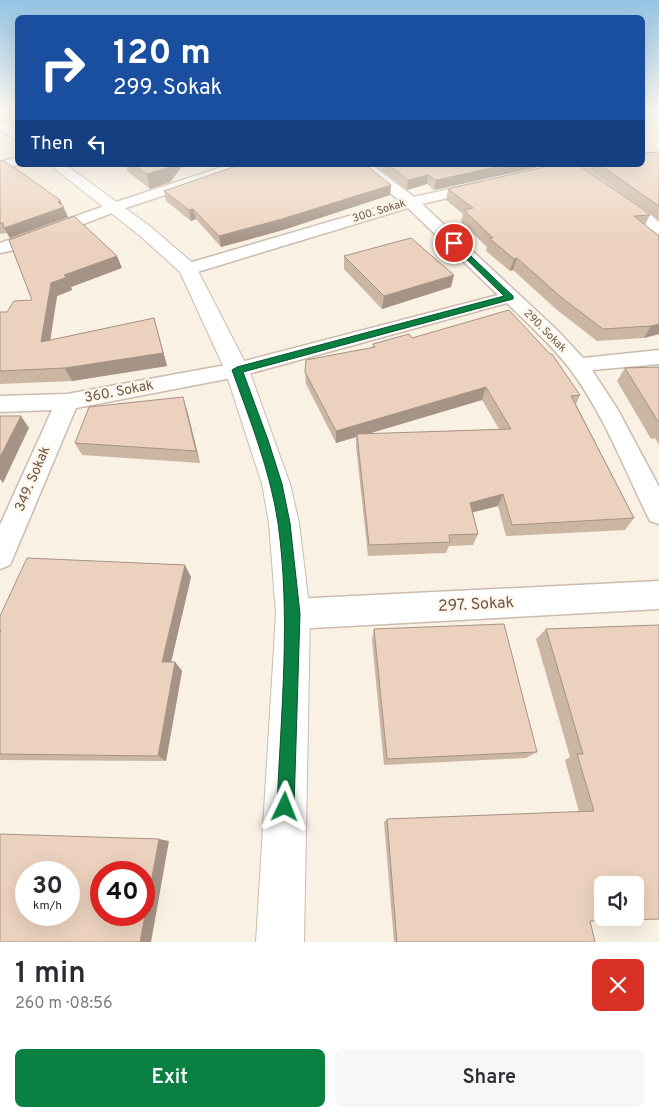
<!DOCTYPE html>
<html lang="en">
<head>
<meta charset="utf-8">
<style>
  :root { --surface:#fff; --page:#f7f7f7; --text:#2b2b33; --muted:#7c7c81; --accent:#0b8043 }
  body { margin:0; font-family:Overpass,sans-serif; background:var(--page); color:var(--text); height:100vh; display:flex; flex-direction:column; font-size:19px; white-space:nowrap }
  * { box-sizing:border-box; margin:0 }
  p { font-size:16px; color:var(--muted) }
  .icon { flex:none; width:28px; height:28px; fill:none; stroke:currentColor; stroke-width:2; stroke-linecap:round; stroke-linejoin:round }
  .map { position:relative; height:942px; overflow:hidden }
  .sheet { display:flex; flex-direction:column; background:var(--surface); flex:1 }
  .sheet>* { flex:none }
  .banner { position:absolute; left:15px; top:15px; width:630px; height:152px; border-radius:8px; box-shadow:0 5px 20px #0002; background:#1a4fa0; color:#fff; overflow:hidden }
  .controls { position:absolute; left:594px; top:876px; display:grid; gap:10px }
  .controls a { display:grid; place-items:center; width:50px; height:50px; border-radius:8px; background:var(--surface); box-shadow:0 5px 20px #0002; font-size:25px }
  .speed { position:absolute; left:15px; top:861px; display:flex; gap:10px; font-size:25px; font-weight:700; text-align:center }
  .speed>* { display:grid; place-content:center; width:65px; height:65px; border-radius:50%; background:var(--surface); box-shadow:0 5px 20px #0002; line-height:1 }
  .speed small { font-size:12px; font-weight:400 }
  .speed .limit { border:8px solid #d22; background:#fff; color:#111 }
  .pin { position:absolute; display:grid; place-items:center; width:42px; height:42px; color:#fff; margin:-21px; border:2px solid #fff; border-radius:50%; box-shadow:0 1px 5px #0007 }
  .me { position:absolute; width:55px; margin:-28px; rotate:2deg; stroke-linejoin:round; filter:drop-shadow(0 0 4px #0008) }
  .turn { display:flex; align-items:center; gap:18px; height:105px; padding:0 15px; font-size:22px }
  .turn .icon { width:65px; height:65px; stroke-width:2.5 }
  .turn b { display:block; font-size:35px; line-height:42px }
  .then { display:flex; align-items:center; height:48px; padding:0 15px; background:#0003; gap:10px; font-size:19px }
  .round { display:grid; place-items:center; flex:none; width:52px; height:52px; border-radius:8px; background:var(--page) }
  .summary { display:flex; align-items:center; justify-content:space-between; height:85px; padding:0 15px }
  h1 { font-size:30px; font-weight:600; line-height:38px }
  .action { display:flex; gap:10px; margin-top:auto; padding:10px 15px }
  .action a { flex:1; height:58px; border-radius:8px; background:var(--accent); color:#fff; font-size:20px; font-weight:600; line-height:58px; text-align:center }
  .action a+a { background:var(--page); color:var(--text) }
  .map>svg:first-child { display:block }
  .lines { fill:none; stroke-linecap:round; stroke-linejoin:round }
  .minor-casing { stroke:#cbbcae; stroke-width:3 }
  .tertiary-casing { stroke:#cbbcae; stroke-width:2 }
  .secondary-casing { stroke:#cebcac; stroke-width:2 }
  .minor { fill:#fff; fill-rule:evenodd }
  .tertiary { fill:#fff; fill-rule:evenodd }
  .secondary { fill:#fff; fill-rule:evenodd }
  .wall { fill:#cbb5a3; fill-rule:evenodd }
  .shaded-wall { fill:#a59385 }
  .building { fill:#ecd2be; stroke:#a59385; fill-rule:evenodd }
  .route { fill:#0b8043; stroke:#07532c }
  .labels { text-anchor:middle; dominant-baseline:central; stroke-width:4.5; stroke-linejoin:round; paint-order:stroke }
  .far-street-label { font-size:11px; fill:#6e5a4c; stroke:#fdf6e9 }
  .street-label { font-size:14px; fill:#6e5a4c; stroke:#fdf6e9 }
  .near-street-label { font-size:16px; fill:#6e5a4c; stroke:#fdf6e9 }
</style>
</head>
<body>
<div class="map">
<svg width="659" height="942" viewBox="0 0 659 942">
  <rect width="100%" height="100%" fill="#f9f1e3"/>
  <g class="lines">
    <defs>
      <g id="minor">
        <polygon points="18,157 18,165 0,170 0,162"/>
        <polygon points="228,165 248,165 246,168 120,210 15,250 0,253 0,243 110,204"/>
        <path d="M357 165H372L414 197 481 182 486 183 488 186 486 189 422 204 557 330 583 358 659 350V364L592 370 618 410 659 487V524L650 521C625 471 604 414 570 369 552 345 529 325 507 303L237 377 76 408 10 565 0 569V525L52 410 0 412V396L67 394 237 363 498 295 408 208 194 273 188 274 182 273 179 269 182 265 400 201Z"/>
        <polygon points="563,165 579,165 650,214 659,222 659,235 653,233 640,220"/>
        <polygon points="659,581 659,609 293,629 282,624 278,614 282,604 293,599"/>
      </g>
      <g id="tertiary">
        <polygon points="0,120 18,130 18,141 0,130"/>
        <polygon points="50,165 66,165 151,227 195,265 249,370 290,484 299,523 310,614 304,942 256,942 276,614 269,523 262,484 225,370 180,272 139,235"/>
      </g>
      <polygon id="secondary" points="0,110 12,110 0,116"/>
    </defs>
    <use href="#minor" class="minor-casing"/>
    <use href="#tertiary" class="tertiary-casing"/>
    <use href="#secondary" class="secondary-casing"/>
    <use href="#minor" class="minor"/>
    <use href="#tertiary" class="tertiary"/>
    <use href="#secondary" class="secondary"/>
  </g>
  <g class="wall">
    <polygon points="659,152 659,220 583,165 642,165"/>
    <polygon points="0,161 60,200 68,217 10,238 7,233 0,234"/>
    <polygon points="126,165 183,165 170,182 150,189 127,171"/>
    <polygon points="375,165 547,165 434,190 427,184 407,190"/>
    <polygon points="391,185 390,195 283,230 221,247 196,219 191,221 166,201 164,191"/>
    <polygon points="448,189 650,215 645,225 659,236 659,334 644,338 597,341 557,310 513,270 510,271 486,251 487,247 461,222 463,214 446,200"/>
    <polygon points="344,256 451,287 382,309 344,269"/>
    <polygon points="122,268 71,287 72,290 57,296 50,340 154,318 167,366 72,381 0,384 0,312 7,312 32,300"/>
    <path d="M412 338 580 395 576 404 634 518 625 530 506 536 498 506 473 512 478 534 473 545 449 546 446 553 368 556 356 446V437L336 443 306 384 305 372 372 348 373 344ZM482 400 499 429 368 434Z"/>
    <polygon points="659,367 659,445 655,438 651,439 617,381 625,368"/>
    <polygon points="187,410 200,463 82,455 75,443"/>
    <polygon points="191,577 171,662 175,662 182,671 166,761 0,760 0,616"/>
    <polygon points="659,625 590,921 595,942 394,942 384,822 387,819 579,812 565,760 570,757 536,639 546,629"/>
    <polygon points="374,629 537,752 526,758 384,765 372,640"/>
  </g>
  <g class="shaded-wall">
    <polygon points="169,165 183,165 170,182 150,189 147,174"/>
    <polygon points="506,165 547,165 434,190 436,180"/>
    <polygon points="428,175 427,184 407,190 408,180"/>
    <polygon points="391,185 390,195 283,230 221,247 219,236"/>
    <polygon points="60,200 68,217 10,238 4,228 58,202"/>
    <polygon points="193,209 196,219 191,221 189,210"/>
    <polygon points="117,256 122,268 71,287 72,290 57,296 48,355 41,342 51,283 64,275"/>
    <polygon points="517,258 513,270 510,271 514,259"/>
    <polygon points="454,275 451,287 382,309 384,296"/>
    <polygon points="154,318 167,366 72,381 65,368"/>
    <polygon points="659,324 659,334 644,338 651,326"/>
    <polygon points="486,387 482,400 357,437 357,434 356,437 336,443 336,431"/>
    <polygon points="183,397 187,410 200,463 196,451"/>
    <polygon points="21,416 29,428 3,483 0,479 0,457"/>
    <polygon points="503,494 498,506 466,514 470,503"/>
    <polygon points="185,565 191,577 169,671 162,662"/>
    <polygon points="175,662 182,671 166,761 158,756"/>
    <polygon points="159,839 169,841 151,942 140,942"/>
  </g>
  <g class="building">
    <polygon points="659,152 659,206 600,165 642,165 642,153"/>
    <polygon points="0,161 3,161 15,168 60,200 58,202 64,207 4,228 3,223 0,223"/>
    <polygon points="134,165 169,165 167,168 147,174"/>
    <polygon points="239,165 366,165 391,185 282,219 219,236 193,209 189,210 164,191"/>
    <polygon points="389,165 506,165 436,180 428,175 408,180"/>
    <polygon points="553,165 578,165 644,210 650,215 634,216 659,236 659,324 651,326 603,329 562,298 517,258 514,259 489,238 493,238 464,210 473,208 448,189"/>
    <polygon points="74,216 117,256 64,275 67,277 51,283 41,342 154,318 163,353 65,368 0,371 0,312 7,312 14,301 32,300 9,240"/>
    <polygon points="411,238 454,275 384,296 344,256"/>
    <polygon points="509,310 550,354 552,354 580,395 571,396 634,518 512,525 503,494 470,503 478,534 449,535 450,542 369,545 357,434 511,429 486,387 336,431 305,372 306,360 375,347 373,344 409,334 412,338"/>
    <polygon points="659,367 659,423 625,368"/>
    <polygon points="183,397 196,451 75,443 89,407"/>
    <polygon points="0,416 21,416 0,457"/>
    <polygon points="27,558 185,565 162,662 175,662 158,756 0,754 0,633 1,630 0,630 0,616"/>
    <polygon points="504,624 537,752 387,759 374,629"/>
    <path d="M659 625V919L590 921 595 942H397L387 819 594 811 577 754H583L546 629ZM602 885H635V918H602Z"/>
    <path d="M0 834 159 839 140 942H0ZM26 872H69V915H26ZM101 872H144V915H101Z"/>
  </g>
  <linearGradient id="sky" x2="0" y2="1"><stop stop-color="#95c3e5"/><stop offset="0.45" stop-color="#fcf9f2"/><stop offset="1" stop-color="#fcf9f2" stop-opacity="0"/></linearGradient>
  <rect width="659" height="242" fill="url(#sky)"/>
  <path class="route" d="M454 240 513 296V299L243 372 268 440 282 484 290 523 300 614 294 807 291 813 285 816 279 813 277 807C281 712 291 617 278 523 270 470 250 420 232 370L237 367 504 296 451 244 450 243Z"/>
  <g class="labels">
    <g class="far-street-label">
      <text transform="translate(379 211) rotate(-17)">300. Sokak</text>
      <text transform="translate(545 331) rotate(45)">290. Sokak</text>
    </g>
    <g class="street-label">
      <text transform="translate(119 392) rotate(-11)">360. Sokak</text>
      <text transform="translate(33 479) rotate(-67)">349. Sokak</text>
    </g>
    <g class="near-street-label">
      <text transform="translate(476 605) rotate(-3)">297. Sokak</text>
    </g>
  </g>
</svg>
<div class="controls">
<a><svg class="icon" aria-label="sound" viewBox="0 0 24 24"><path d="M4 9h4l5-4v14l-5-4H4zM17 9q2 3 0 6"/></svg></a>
</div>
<div class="speed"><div>30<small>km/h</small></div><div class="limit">40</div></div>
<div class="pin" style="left:454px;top:243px;background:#d93025"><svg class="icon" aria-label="arrive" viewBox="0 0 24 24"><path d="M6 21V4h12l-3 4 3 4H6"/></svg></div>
<svg class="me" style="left:285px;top:807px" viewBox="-20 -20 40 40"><path d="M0-17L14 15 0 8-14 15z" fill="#0b8043" stroke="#fff" stroke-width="4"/></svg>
<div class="banner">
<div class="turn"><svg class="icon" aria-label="right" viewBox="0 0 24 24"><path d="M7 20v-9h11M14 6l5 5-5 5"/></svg><div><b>120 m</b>299. Sokak</div></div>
<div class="then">Then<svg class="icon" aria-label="left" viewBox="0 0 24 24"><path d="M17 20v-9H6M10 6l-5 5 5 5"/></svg></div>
</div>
</div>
<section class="sheet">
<div class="summary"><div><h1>1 min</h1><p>260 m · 08:56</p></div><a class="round" style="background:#d93025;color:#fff"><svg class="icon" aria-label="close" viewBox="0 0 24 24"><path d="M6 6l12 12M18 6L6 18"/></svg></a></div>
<div class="action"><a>Exit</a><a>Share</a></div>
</section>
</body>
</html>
